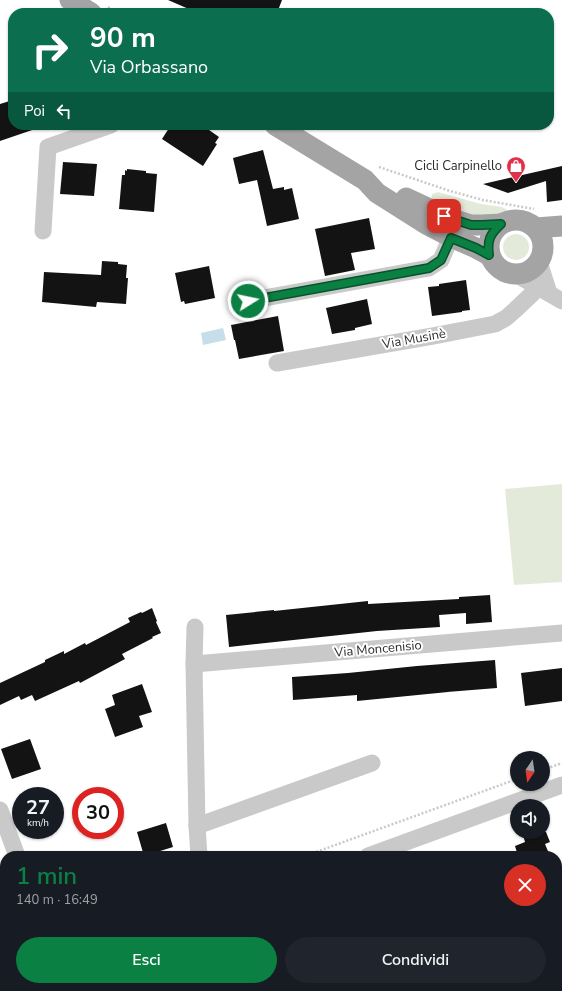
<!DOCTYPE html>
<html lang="it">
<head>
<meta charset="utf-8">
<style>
  :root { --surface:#171b24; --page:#20242c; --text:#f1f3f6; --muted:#9ea1a6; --accent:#0b8043 }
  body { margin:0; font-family:"Nunito Sans",sans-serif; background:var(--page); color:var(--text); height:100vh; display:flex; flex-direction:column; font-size:15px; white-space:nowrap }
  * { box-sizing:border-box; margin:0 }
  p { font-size:13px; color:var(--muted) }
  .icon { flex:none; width:22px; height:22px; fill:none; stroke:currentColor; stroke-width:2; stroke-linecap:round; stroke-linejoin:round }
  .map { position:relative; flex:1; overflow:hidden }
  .drawer { position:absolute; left:0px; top:851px; width:562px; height:140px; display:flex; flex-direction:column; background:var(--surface); border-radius:16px 16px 0 0; box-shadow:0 1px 3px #0004 }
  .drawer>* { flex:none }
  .hud { position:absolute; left:8px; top:8px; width:546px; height:122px; border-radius:16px; box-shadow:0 1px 3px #0004; background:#0b6e4f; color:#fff; overflow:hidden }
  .needle { width:26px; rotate:193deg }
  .fabs { position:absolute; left:510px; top:751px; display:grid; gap:8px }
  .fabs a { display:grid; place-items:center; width:40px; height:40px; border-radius:50%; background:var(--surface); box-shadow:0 1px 3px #0004; font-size:20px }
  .speed { position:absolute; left:12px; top:787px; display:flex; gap:8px; font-size:20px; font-weight:700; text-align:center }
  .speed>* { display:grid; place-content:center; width:52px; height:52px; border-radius:50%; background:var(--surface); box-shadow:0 1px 3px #0004; line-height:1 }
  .speed small { font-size:10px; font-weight:400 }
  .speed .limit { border:6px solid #d22; background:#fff; color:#111 }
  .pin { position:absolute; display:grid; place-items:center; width:34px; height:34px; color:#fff; margin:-17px; border-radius:8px; box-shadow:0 2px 6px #0006 }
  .me { position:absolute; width:44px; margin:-22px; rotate:80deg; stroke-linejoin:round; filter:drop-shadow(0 0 3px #0008) }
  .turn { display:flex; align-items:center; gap:14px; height:84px; padding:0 16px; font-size:18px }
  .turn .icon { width:52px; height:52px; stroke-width:2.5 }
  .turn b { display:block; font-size:28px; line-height:34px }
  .then { display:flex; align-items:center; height:38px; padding:0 16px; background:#0003; gap:8px; font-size:15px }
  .round { display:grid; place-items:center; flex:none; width:42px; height:42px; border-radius:21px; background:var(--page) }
  .overview { display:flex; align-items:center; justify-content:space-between; height:68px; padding:0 16px }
  h1 { font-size:24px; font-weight:600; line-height:30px; color:var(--accent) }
  .button { display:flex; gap:8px; margin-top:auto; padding:8px 16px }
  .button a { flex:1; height:46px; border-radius:24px; background:var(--accent); color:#fff; font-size:16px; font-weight:600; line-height:46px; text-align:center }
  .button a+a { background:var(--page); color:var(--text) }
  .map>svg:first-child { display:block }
  .green { fill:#e4eada }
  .water { fill:#c6deea }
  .building { fill:#131313 }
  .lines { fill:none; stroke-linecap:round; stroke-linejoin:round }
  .path { stroke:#c9c9c9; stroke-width:2.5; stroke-dasharray:2 2; stroke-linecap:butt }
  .minor { stroke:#c9c9c9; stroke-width:17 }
  .major { stroke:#a4a4a4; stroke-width:21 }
  .route-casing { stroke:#07532c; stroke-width:10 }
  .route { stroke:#0b8043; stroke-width:7 }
  .labels { text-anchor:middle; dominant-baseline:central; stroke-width:4; stroke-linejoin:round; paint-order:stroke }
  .poi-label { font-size:13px; fill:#2c2c2c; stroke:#fff; text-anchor:end }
  .street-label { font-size:13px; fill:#2c2c2c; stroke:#fff }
</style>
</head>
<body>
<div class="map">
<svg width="562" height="991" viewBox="0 0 562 991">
  <rect width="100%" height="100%" fill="#fff"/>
  <g class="green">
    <polygon points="438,192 481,204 502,207 509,211 493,217 476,219 431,203 432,194"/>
    <circle cx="516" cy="247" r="13"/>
    <polygon points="562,484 562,582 514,585 505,489"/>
  </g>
  <polygon class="water" points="223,328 226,340 203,345 201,333"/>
  <g class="building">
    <polygon points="168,0 282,0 277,13 198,13"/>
    <polygon points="13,100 13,125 41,125 41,127 0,141 0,104"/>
    <polygon points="171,125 202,125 219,137 215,143 217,144 203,166 162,139"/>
    <polygon points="263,150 273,189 284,187 284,190 292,188 299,219 267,226 257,180 239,184 233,158"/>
    <polygon points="63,162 97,164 94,196 60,194"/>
    <polygon points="562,166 562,200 547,202 546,181 508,193 483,184"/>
    <polygon points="127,169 146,171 146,173 157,174 154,212 119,209 122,175 125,175 125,170 127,171"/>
    <polygon points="369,218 375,249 351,253 355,270 325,276 315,229"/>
    <polygon points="102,261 118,262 118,264 127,265 126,278 128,278 126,304 97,302 96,307 42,302 44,272 101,275"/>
    <polygon points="209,266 215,298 185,304 184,301 181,302 175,273"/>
    <polygon points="466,280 470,310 462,311 462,312 432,316 428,287 439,286 439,284"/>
    <polygon points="367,299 372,324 355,328 355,330 332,334 326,308"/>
    <polygon points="278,316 284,351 239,359 235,340 234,340 231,325"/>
    <polygon points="490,595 492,622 466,624 466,613 439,615 440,627 377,631 229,647 226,615 274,610 274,611 368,601 368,604 459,599 459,597"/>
    <polygon points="152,608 157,621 156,622 161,633 152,637 153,638 122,654 125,659 80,683 79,681 35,701 32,695 21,700 19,696 0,705 0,683 45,662 45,660 64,651 64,654 85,643 86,645 130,622 128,618 141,612 142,613"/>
    <polygon points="495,660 497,688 447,692 448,692 357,701 357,695 293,700 292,677 348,673 417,666"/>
    <polygon points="562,668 562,701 525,706 521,673"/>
    <polygon points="142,684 152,712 139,716 143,727 115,737 105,709 115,705 112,695"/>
    <polygon points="30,739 41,769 12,779 1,749"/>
    <polygon points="166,823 173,847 144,856 137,832"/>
    <polygon points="532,832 546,832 550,842 545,844 550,856 518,856 515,846 525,842 523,835"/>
  </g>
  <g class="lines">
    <g class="path">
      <polyline points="108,7 118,13"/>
      <polyline points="379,167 450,191 483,200 534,209"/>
      <polyline points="543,770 562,763"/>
      <polyline points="305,856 517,779"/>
    </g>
    <g class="minor">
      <polyline points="43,231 48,147 111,125"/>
      <polyline points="539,262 549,293"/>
      <polyline points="517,275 562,301"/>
      <polyline points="248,301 429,268 441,260 451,237"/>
      <polyline points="277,363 433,336 495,324 506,318 515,310 532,294 538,287"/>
      <polyline points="195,627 194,664 197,826 199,856"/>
      <polyline points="194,664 562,633"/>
      <polyline points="0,810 17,856"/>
      <polyline points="197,826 372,763"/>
      <polyline points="368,856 562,785"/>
      <polyline points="205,986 205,991"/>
      <polyline points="11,991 25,986"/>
    </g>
    <g class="major">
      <polyline points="70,0 91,13"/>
      <polyline points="275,125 365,180 377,193 426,224 451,237 476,248 489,255"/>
      <polyline points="406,198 434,211 455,220 471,225 482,225 501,224"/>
      <circle cx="516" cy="247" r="27"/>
      <polyline points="536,228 562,226"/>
    </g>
  </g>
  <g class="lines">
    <defs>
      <path id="route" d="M248 301 429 268 441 260 451 238 476 248 489 255C487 240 490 234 501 224L482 225H471L444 216"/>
    </defs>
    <use href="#route" class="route-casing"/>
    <use href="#route" class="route"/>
  </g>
  <defs>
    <symbol id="shop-pin" viewBox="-11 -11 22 30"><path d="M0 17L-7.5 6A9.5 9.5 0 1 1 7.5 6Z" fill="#e0324a" stroke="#fff"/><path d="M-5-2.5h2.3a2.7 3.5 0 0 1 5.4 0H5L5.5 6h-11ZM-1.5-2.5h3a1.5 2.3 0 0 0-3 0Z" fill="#fff"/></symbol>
  </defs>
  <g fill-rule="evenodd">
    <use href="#shop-pin" x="505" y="155" width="22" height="30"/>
  </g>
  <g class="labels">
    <g class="poi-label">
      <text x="502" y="166">Cicli Carpinello</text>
    </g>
    <g class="street-label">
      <text transform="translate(414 339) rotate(-10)">Via Musinè</text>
      <text transform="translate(378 649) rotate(-5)">Via Moncenisio</text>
    </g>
  </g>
</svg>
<div class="fabs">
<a><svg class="needle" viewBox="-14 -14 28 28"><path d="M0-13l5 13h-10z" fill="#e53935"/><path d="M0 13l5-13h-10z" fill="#9ea1a6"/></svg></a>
<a><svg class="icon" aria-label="sound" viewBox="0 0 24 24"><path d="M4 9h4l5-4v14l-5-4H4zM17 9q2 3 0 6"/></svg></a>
</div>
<div class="speed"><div>27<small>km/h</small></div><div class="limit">30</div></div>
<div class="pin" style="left:444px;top:216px;background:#d93025"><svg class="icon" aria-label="arrive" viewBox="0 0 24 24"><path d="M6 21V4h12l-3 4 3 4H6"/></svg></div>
<svg class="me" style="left:248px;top:301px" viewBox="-20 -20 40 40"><circle r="17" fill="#0b8043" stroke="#fff" stroke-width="3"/><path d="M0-11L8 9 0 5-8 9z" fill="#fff"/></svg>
<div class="hud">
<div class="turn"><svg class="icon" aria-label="right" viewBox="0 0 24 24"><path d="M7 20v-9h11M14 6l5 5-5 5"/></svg><div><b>90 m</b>Via Orbassano</div></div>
<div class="then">Poi<svg class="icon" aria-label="left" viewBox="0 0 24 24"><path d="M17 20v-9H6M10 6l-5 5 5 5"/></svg></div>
</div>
<section class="drawer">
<div class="overview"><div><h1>1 min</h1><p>140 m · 16:49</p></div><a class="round" style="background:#d93025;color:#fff"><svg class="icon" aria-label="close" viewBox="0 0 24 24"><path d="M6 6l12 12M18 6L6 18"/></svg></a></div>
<div class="button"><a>Esci</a><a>Condividi</a></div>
</section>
</div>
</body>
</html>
